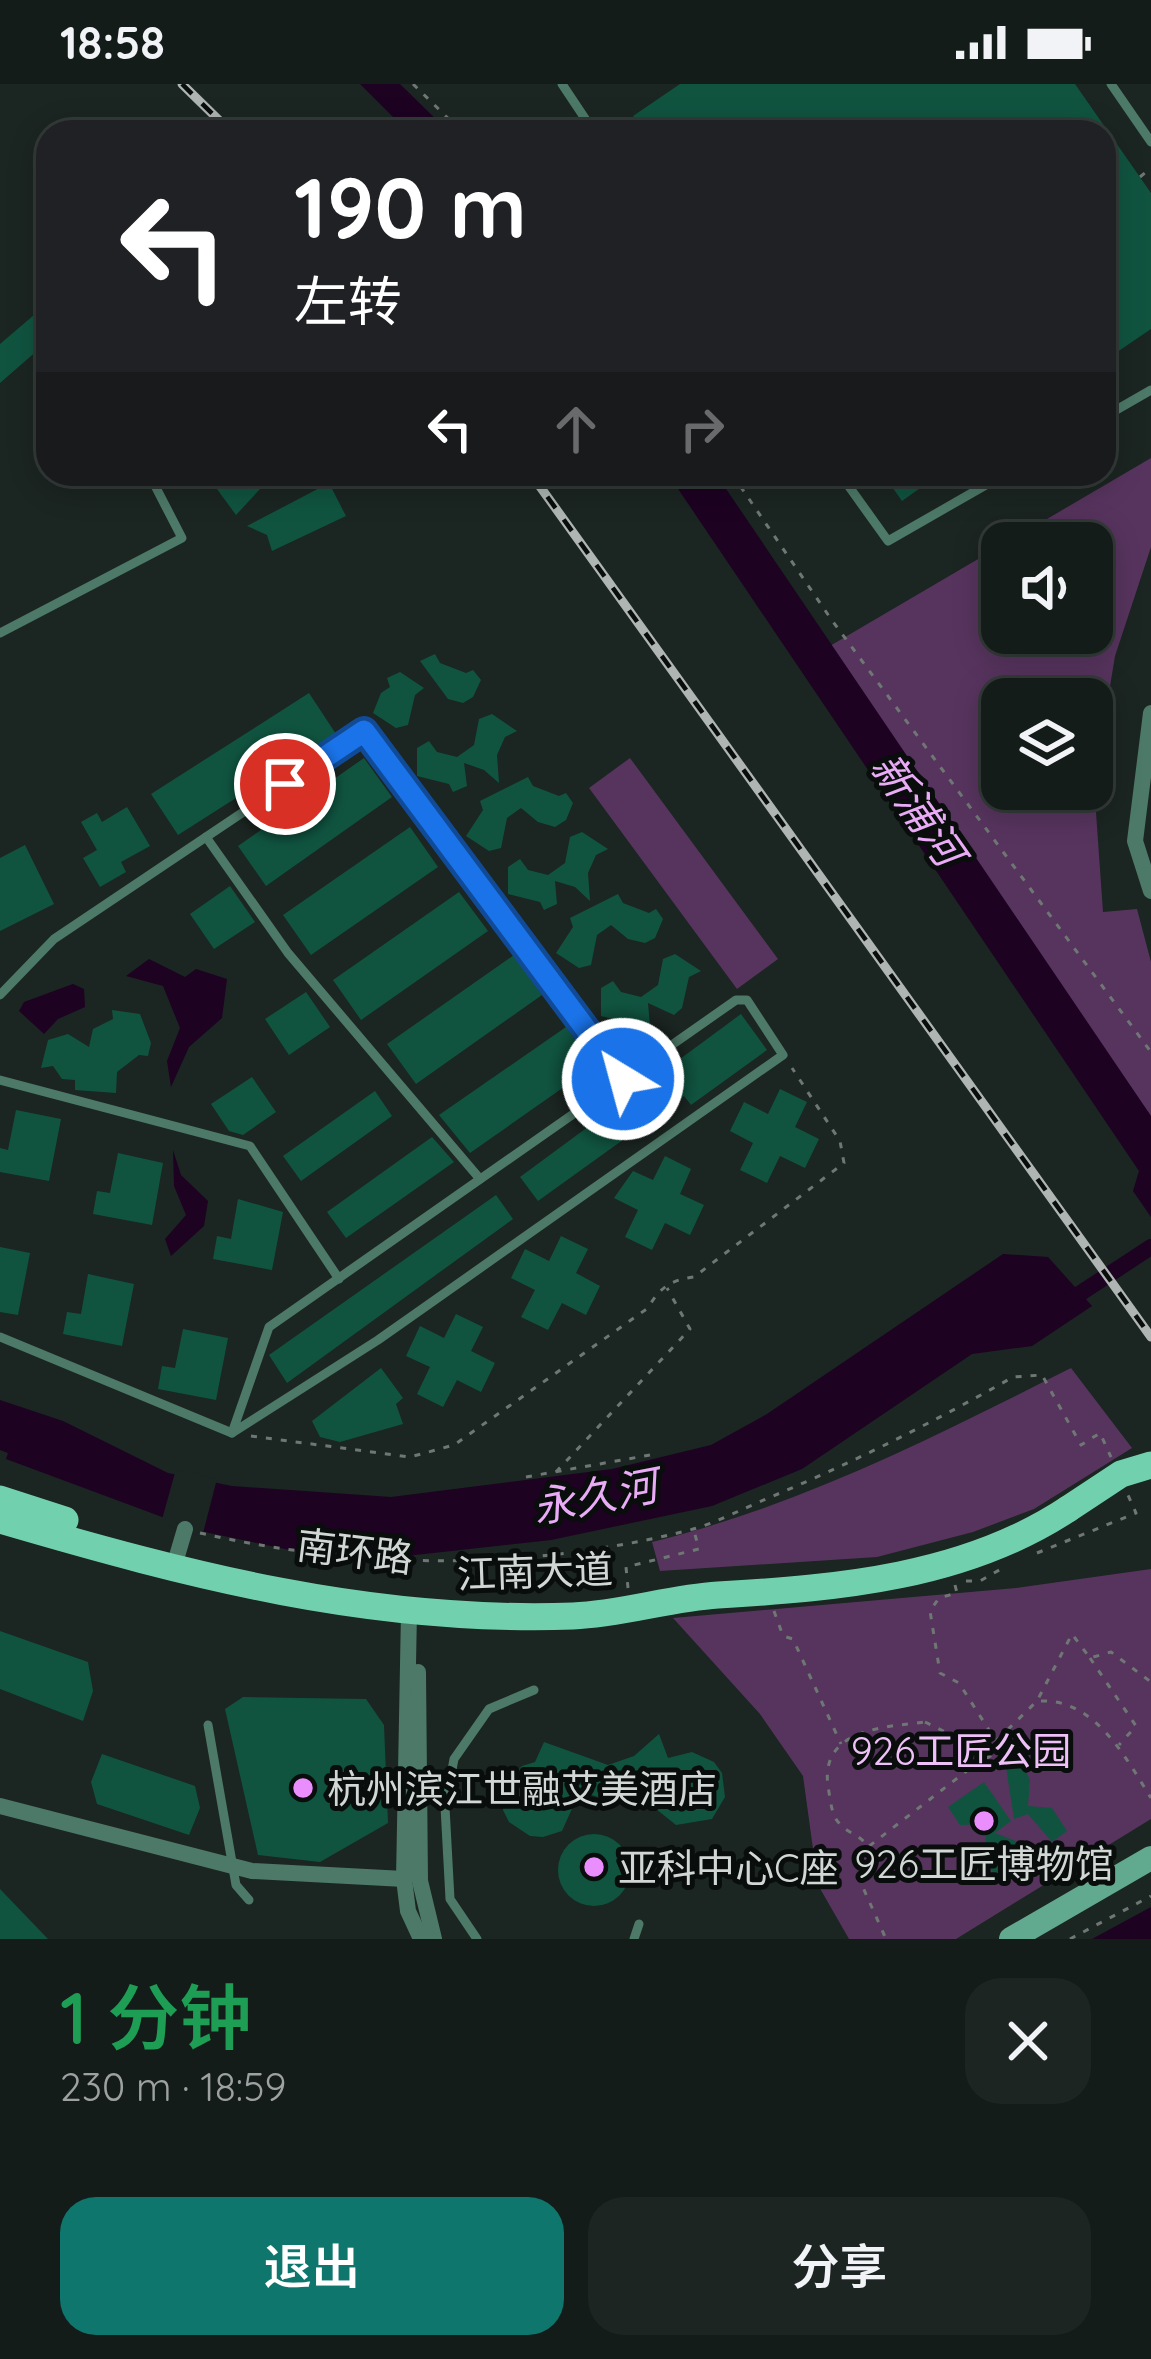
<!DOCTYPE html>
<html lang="zh">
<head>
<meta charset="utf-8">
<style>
  :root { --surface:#141c19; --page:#1d2522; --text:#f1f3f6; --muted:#9da1a2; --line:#333a38; --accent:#0f766e }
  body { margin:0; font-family:Quicksand,"Noto Sans SC",sans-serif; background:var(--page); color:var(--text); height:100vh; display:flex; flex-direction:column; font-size:45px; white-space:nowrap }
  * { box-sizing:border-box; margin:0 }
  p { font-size:39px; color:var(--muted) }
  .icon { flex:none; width:66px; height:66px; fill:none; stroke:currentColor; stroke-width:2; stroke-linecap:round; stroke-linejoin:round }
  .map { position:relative; height:1855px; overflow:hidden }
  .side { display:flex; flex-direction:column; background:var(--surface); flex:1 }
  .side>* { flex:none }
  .top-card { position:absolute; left:36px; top:36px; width:1080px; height:366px; border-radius:36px; box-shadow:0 6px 30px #0003,0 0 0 3px var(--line); background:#202124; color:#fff; overflow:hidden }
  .tools { position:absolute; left:981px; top:438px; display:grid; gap:24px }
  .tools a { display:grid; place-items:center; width:132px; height:132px; border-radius:24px; background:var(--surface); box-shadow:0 6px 30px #0003,0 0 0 3px var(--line); font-size:60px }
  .pin { position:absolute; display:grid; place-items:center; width:102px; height:102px; color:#fff; margin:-51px; border:6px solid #fff; border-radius:50%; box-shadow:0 3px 12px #0007 }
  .me { position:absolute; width:132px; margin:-66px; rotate:323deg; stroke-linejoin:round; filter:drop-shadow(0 0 9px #0008) }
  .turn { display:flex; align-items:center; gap:42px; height:252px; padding:0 60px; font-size:54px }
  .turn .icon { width:156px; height:156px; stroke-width:2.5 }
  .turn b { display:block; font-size:84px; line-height:102px }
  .lanes { display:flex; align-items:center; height:114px; padding:0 60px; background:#0003; justify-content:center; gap:60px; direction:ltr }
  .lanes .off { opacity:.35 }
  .round { display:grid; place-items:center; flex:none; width:126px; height:126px; border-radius:36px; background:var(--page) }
  .overview { display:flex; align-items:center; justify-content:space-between; height:204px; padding:0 60px }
  h1 { font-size:72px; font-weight:600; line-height:90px; color:#1e9e55 }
  .cta { display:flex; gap:24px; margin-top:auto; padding:24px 60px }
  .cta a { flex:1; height:138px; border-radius:36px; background:var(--accent); color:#fff; font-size:48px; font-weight:600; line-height:138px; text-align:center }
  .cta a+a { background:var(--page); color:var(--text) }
  .status { display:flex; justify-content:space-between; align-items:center; height:84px; padding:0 60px; background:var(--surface); direction:ltr }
  .status svg { height:33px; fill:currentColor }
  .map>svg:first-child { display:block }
  .green { fill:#57345e; fill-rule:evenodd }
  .water { fill:#1d0222 }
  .pier { fill:#1b2521 }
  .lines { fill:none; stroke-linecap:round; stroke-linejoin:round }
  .canal { stroke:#1d0222; stroke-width:16 }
  .building { fill:#105440 }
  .path { stroke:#6f7774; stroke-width:3; stroke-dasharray:6 9; stroke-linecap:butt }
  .lane { stroke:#4d7968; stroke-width:9 }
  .street { stroke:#4d7968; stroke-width:16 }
  .secondary { stroke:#62aa8f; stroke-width:24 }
  .primary { stroke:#71d1ae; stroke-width:27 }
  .rail-casing { stroke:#aeb5b2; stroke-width:9 }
  .rail { stroke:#090d0b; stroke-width:4.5; stroke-dasharray:14; stroke-linecap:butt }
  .primary-bridge { stroke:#71d1ae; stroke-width:27 }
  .route-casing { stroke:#114b97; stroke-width:30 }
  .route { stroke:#1a73e8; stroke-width:21 }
  .poi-dot { fill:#ea8dfd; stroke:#090d0b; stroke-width:4.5 }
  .labels { text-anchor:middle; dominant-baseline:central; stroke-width:10; stroke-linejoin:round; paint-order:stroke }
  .street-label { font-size:39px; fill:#d0d7d4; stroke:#090d0b }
  .park-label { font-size:39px; fill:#efbff8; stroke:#090d0b }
  .poi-label { font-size:39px; fill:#d0d7d4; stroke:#090d0b; text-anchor:start }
  .water-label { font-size:42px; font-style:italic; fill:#e9abf6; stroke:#090d0b }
</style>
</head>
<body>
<div class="status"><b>18:58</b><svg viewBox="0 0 49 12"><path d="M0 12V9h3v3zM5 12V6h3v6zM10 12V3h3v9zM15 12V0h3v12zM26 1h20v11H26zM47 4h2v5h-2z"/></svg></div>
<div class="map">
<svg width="1151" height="1855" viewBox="0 0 1151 1855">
  <rect width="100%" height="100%" fill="#1b2521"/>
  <g class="green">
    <path d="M1151 374V463L1115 572 1094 700 1103 828 1137 825 1151 878V1032L823 566 1002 461V549H1092V459H1006ZM1002 615H1092V705H1002Z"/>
    <polygon points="630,674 778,875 737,905 589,704"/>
    <path d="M1071 1284 1132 1364 1034 1425 973 1448 877 1473 660 1487 652 1458C799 1422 936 1352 1071 1284Z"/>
    <polygon points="1151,1485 1151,1735 956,1855 849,1855 818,1801 803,1692 760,1630 673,1534 1016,1504"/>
  </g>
  <g class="water">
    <polygon points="360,0 400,0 449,48 408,48"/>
    <polygon points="668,390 716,390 1151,1032 1151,1133 1133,1107 1139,1087"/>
    <polygon points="149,875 185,893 196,885 227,895 222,934 189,963 171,1003 167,977 180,944 163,902 126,892"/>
    <polygon points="73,900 84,905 85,923 58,935 44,950 19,927 24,918"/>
    <polygon points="173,1066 181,1091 208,1117 204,1142 171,1172 165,1155 186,1131 174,1102"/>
    <polygon points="1003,1170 1048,1173 1092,1222 1032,1262 972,1270 802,1385 712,1422 551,1456 406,1472 290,1466 200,1447 6,1375 8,1369 0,1366 0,1316 63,1337 168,1389 232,1402 391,1413 612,1385 711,1361 767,1330"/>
    <polygon points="1151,1823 1151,1855 1092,1855"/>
  </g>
  <polygon class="pier" points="176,1385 217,1395 202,1453 161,1439"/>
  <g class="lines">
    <polyline class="canal" points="1067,1218 1151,1163"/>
  </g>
  <g class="building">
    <polygon points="680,0 1075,0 1151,109 1151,245 1104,277 1104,48 645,48 633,32"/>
    <polygon points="48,219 48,275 39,265 0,299 0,260"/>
    <polygon points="206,390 274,390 236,431"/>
    <polygon points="883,390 940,390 902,417"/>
    <polygon points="329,399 346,432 272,467 267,451 247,442"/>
    <polygon points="435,570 440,579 466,589 473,586 481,596 473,613 463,619 448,615 420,577"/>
    <polygon points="400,588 424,604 415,611 408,641 396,644 373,629 381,609 390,603 387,594"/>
    <polygon points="309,609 336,650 178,751 151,710"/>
    <polygon points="492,630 517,647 505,653 497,671 499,699 484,686 464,679 467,702 453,708 449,700 417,692 417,664 429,657 437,668 457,673 474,661 479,635"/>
    <polygon points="364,674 392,713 266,802 238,762"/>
    <polygon points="528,693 533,702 559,712 566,709 573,719 566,736 555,743 538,738 521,724 507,734 501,764 489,767 466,752 483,726 480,717"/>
    <polygon points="127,723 150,762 121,778 126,788 100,803 83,774 97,766 81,738 97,729 102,738"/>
    <polygon points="410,743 438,783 311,871 283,831"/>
    <polygon points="582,748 608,765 596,771 588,789 590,817 575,803 555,797 557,820 544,826 540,818 508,810 508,783 520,775 528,786 548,791 565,779 570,753"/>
    <polygon points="25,761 54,820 0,847 0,774"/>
    <polygon points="230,802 255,838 214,865 190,830"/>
    <polygon points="459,808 488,847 361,936 333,896"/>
    <polygon points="618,810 623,819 649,829 656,825 663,835 655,854 645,859 628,855 611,841 597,851 591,881 579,884 556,869 573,843 570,834"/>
    <polygon points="675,870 701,887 689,893 682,924 674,931 648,919 650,942 637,948 633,940 601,932 601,904 613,897 621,908 641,913 658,901 663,875"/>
    <polygon points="514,871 542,911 416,1000 387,960"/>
    <polygon points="306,908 330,943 289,971 265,935"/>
    <polygon points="112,926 140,930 151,959 148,972 139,971 117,988 116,1009 75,1006 75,996 62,995 53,982 41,984 48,956 68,950 89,963 93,945 113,935"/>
    <polygon points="741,930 767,966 691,1021 684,1012 538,1117 520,1093"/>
    <polygon points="566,943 594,982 470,1069 439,1031"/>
    <polygon points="252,993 276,1028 243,1051 229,1047 211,1020"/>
    <polygon points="780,1005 807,1018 795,1043 819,1055 805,1084 780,1072 767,1099 740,1086 753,1059 730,1047 744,1018 768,1030"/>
    <polygon points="375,1007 392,1032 301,1097 283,1072"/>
    <polygon points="16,1026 61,1035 49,1097 0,1088 0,1064 8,1066"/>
    <polygon points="432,1053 454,1078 346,1154 327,1128"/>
    <polygon points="118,1069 163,1079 152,1141 93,1130 97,1107 110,1109"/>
    <polygon points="665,1072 691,1085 680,1110 704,1121 690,1151 665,1139 652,1166 625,1153 638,1126 614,1114 633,1087 653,1096"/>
    <polygon points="496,1111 513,1135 287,1299 269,1271"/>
    <polygon points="238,1115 283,1128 272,1186 213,1175 217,1152 231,1155"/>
    <polygon points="561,1152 588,1165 576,1189 600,1202 586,1231 562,1219 548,1246 521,1233 535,1206 511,1194 525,1165 549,1177"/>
    <polygon points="0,1163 30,1169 18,1231 0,1228"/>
    <polygon points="88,1190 134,1200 122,1262 63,1250 67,1228 81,1230"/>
    <polygon points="456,1230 483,1243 471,1267 495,1279 481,1308 457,1296 443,1323 417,1310 430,1283 406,1272 420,1242 444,1254"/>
    <polygon points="183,1245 228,1254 216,1316 158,1305 162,1282 175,1284"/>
    <polygon points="381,1284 403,1314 396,1320 403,1340 340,1358 320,1353 312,1337"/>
    <polygon points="0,1547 88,1578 93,1607 83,1637 0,1605"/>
    <polygon points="243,1613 366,1615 384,1641 388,1739 320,1778 258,1771 225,1625"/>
    <polygon points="659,1650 668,1674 692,1668 714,1678 722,1689 725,1713 712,1735 676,1741 656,1725 647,1703 604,1715 580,1707 562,1747 543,1753 530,1752 509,1738 503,1726 505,1700 522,1682 535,1678 544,1658 608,1681 634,1672"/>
    <polygon points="102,1670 195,1702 200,1724 189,1751 97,1720 91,1698"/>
    <polygon points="1017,1675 1030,1695 1028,1722 1052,1724 1067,1747 1052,1758 1028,1730 1014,1735 1006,1683"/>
    <polygon points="984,1698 1011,1737 995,1749 1028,1762 1028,1774 998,1795 984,1776 987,1740 960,1741 948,1723"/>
    <circle cx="594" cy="1786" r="36"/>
    <polygon points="0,1805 48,1855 0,1855"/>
  </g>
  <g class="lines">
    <g class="path">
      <polyline points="413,0 462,48"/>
      <polyline points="1140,93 1151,84"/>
      <polyline points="732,390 831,535 1151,968"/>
      <path d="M251 1352 410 1373 454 1361 648 1224C660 1203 671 1196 694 1193L844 1079 840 1057 792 984"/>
      <polyline points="556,1388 690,1245 667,1204"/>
      <polyline points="526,1393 650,1371"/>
      <path d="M200 1449C363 1486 527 1487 690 1446 716 1439 742 1425 766 1415 850 1380 934 1338 1013 1293L1042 1291 1081 1361 1100 1349 1111 1373"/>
      <polyline points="1037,1469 1136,1429 1127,1409"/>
      <polyline points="966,1497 980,1497 1001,1485"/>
      <polyline points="955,1501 957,1509 939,1514 930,1527 940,1589 959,1599 996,1657"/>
      <polyline points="628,1504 626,1483 699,1465 694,1447"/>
      <polyline points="774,1527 783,1552 793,1555 841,1660"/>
      <polyline points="1090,1574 1136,1642 1119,1661"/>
      <path d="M1041 1617C1095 1615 1126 1674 1151 1714"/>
      <path d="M925 1638 965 1658 973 1682 868 1763C860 1750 848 1750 839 1739 831 1731 830 1713 828 1702 820 1645 884 1643 925 1638Z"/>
      <polyline points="973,1682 1002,1665 996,1657 1037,1617 1072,1550 1090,1574 1111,1568 1151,1598"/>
      <polyline points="868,1764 857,1790 886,1855"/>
      <polyline points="1070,1855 1151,1812"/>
    </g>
    <g class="lane">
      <polyline points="562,0 594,48"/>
      <polyline points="1111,0 1151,58"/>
      <polyline points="1104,333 1151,306"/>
      <polyline points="840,390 888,457 1005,390"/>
      <polyline points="0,549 182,454 149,390"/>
      <polyline points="206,753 288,869 480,1095"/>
      <polyline points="0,911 54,855 364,647 623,995"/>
      <polygon points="736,916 747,916 783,971 378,1256 232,1349 269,1243"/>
      <polyline points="0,996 250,1062 339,1195"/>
      <polyline points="0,1253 232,1349"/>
      <polyline points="208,1641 236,1801 249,1816"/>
      <polyline points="477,1855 450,1815 445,1723 454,1675 489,1625 534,1606"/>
      <polyline points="634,1855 639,1840"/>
    </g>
    <g class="street">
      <polyline points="1151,629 1135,757 1151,807"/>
      <polyline points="177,1472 185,1445"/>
      <polyline points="409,1527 404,1795 408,1827 421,1855"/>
      <polyline points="418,1588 420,1797 434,1855"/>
      <polyline points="0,1722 252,1787 404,1795"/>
    </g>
    <polyline class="secondary" points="1011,1855 1151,1774"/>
    <g class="primary">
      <polyline points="0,1415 65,1436"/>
      <path d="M0 1436C191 1492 371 1539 573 1532 622 1530 670 1514 718 1511 839 1504 965 1493 1068 1425"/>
    </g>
    <defs>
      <g id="rail">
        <polyline points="182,0 231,48"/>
        <polyline points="531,390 1151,1253"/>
      </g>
    </defs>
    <use href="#rail" class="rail-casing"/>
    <use href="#rail" class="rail"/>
    <polyline class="primary-bridge" points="1068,1425 1121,1390 1151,1381"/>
  </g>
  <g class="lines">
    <defs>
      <polyline id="route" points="285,700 364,647 623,995"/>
    </defs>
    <use href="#route" class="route-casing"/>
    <use href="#route" class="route"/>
  </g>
  <g class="poi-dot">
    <circle cx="303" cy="1704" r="12"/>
    <circle cx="984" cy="1737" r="12"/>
    <circle cx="594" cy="1783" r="12"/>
  </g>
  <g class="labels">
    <g class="street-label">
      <text transform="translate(355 1467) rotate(7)">南环路</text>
      <text transform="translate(535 1487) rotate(-2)">江南大道</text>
    </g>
    <g class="park-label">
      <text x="961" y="1666">926工匠公园</text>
    </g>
    <g class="poi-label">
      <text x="327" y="1704">杭州滨江世融艾美酒店</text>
      <text x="984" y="1779" text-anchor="middle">926工匠博物馆</text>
      <text x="618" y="1783">亚科中心C座</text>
    </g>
    <g class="water-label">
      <text transform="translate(918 725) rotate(55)">新浦河</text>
      <text transform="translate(595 1412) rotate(-11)">永久河</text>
    </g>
  </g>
</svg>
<div class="tools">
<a><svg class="icon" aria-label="sound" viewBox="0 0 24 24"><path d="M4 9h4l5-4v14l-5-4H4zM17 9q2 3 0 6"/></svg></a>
<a><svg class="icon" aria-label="layers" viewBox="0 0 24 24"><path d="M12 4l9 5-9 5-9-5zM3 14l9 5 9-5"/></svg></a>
</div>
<div class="pin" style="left:285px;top:700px;background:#d93025"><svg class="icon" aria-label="arrive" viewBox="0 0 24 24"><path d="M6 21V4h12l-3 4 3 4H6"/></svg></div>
<svg class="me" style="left:623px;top:995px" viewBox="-20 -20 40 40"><circle r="17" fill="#1a73e8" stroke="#fff" stroke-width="3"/><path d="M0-11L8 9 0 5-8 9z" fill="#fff"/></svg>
<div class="top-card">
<div class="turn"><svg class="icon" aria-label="left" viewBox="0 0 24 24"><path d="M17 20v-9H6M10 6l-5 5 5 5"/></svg><div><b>190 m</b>左转</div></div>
<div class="lanes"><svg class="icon" aria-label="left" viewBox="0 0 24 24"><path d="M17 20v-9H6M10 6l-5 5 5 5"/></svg><svg class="icon off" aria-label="ahead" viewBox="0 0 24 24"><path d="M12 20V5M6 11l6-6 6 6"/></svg><svg class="icon off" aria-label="right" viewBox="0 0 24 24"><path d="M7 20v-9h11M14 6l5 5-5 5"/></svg></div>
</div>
</div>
<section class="side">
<div class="overview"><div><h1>1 分钟</h1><p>230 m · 18:59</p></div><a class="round"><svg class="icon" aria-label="close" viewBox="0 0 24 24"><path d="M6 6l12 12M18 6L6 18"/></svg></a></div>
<div class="cta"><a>退出</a><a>分享</a></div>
</section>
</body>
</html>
